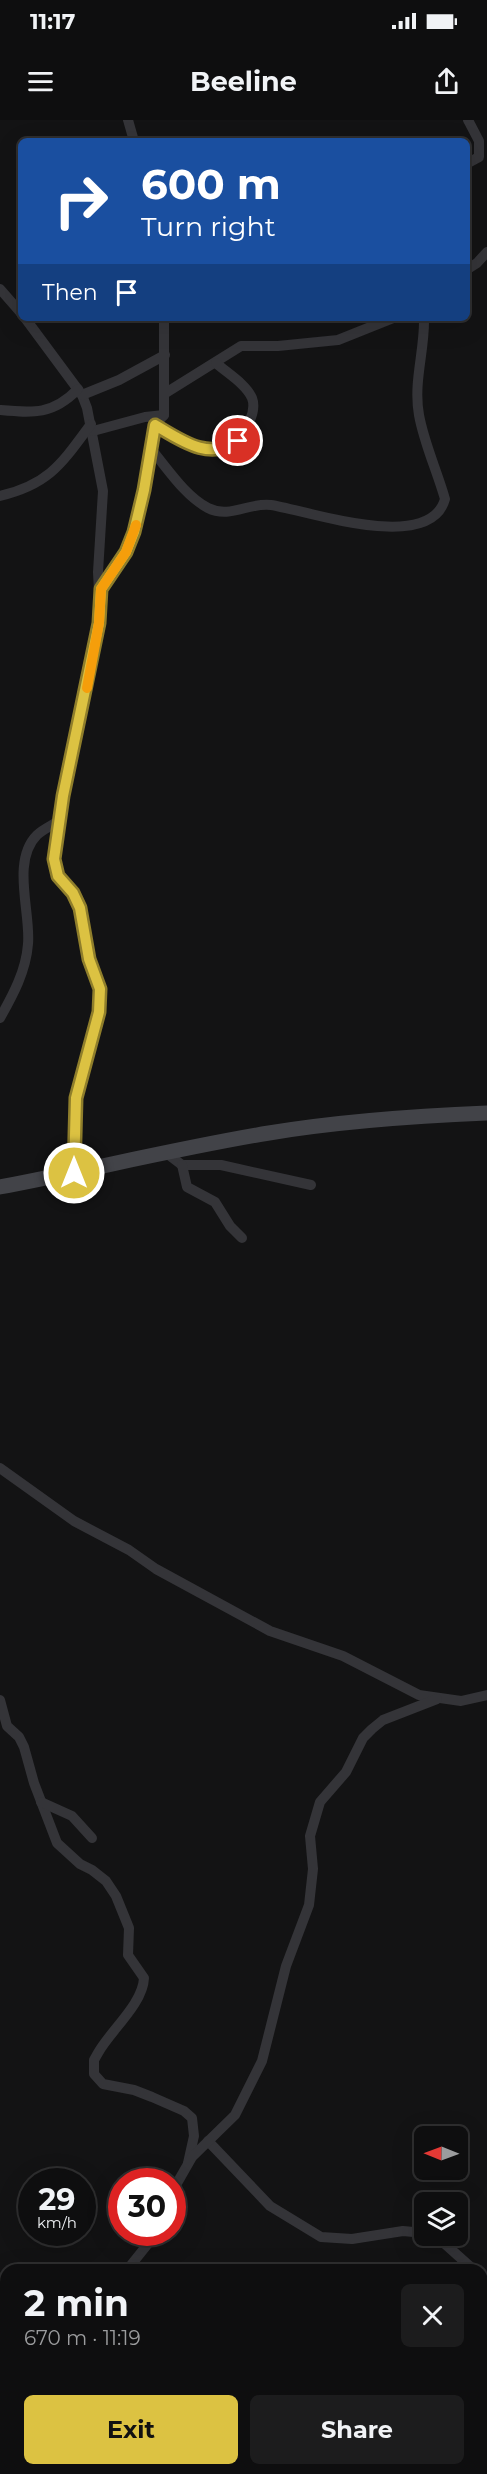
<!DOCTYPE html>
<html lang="en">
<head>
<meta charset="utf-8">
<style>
  :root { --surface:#0e0e0f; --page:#1c1c1d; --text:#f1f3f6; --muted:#9b9c9e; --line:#2e2e2f; --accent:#dcc242 }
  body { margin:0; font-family:Montserrat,sans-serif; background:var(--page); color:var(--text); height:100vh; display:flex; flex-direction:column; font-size:22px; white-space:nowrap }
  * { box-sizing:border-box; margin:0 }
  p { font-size:20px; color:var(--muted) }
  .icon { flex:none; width:33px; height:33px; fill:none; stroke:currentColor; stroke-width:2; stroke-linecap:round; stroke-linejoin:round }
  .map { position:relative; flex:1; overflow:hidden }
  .panel { position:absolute; left:0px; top:2144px; width:488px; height:212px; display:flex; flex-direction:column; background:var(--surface); border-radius:18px 18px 0 0; box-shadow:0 6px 24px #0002,0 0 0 2px var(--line) }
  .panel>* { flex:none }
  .guide { position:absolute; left:18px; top:18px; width:452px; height:183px; border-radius:9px; box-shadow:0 6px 24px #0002,0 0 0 2px var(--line); background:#1a4fa0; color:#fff; overflow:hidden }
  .needle { width:39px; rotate:271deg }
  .controls { position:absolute; left:414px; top:2006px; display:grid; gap:12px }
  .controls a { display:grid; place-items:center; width:54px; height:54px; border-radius:9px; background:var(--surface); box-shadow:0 6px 24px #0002,0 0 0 2px var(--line); font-size:30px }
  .speed { position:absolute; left:18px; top:2048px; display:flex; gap:12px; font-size:30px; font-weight:700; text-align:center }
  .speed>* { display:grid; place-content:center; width:78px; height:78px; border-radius:50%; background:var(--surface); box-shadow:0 6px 24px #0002,0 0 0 2px var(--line); line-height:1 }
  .speed small { font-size:15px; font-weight:400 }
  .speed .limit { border:9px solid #d22; background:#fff; color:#111 }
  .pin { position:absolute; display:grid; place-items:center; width:51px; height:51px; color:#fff; margin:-26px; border:3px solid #fff; border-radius:50%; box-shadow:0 2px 6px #0007 }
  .me { position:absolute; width:66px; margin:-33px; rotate:0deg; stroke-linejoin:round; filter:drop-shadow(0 0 4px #0008) }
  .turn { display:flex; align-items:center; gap:21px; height:126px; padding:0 24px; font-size:27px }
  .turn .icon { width:78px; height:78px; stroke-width:2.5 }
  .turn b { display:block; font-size:42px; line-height:51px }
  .then { display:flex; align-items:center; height:57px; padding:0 24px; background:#0003; gap:12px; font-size:22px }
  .round { display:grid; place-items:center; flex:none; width:63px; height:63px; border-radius:9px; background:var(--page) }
  .overview { display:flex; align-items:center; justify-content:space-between; height:102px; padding:0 24px }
  h1 { font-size:36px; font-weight:700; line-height:45px }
  .primary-button { display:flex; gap:12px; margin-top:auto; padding:12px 24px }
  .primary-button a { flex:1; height:69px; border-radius:9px; background:var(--accent); color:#111; font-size:24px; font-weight:700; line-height:69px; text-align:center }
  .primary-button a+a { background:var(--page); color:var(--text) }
  .status { display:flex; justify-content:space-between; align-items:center; height:42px; padding:0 30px; background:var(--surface); direction:ltr }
  .status svg { height:16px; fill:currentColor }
  header { display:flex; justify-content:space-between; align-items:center; height:78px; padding:0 24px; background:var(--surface); font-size:27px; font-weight:700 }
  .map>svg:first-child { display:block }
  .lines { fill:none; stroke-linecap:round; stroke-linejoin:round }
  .street { stroke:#343438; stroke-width:10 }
  .secondary { stroke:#424348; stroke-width:15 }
  .route-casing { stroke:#8f7e2b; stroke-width:15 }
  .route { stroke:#dcc242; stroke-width:10 }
  .slow { stroke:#f59e0b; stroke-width:10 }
</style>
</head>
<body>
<div class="status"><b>11:17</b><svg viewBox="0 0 49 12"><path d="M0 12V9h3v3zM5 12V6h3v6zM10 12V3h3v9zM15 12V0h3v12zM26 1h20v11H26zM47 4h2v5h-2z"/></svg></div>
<header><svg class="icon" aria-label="menu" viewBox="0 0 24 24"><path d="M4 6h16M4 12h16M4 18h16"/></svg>Beeline<svg class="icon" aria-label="share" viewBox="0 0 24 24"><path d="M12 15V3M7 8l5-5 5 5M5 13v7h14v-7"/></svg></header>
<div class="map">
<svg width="487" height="2354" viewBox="0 0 487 2354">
  <rect width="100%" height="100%" fill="#131314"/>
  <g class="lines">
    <g class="street">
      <polyline points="128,0 134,21"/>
      <polyline points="466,44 479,37 479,21 468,0"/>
      <polyline points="466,150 477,143 487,132"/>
      <polyline points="0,169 21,193"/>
      <polyline points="25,198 82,275 87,288 103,371 98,452 99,472"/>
      <polyline points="164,274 241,226 278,226 338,220 393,198"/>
      <polyline points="82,275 119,260 165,235"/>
      <path d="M0 290C33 293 53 295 78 269"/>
      <path d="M155 305C167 312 179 321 191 326 217 337 240 325 250 300 253 293 255 286 252 278 246 264 227 253 216 243"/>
      <polyline points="93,311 145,297 164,295"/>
      <path d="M151 329C168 349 185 376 208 388 230 399 249 382 271 385 309 391 430 434 445 379 437 351 424 323 419 295 413 262 425 230 424 198"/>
      <path d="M0 376C50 364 62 343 91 304"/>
      <path d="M0 898C13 875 26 851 28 824 31 793 11 741 37 715 43 709 53 705 60 700"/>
      <polyline points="165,1032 182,1045 221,1045 311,1065"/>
      <polyline points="182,1045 187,1067 215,1082 230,1106 242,1118"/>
      <polyline points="74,1053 76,978 99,892 100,869 89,839 80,788 73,773 58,756 54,739 63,676 100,503 101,469 126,432 134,412 144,370 155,305 164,295 164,198"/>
      <polyline points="0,1348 74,1401 129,1430 156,1449 270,1511 343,1536 419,1575 461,1581 487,1575"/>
      <path d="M0 1580 7 1606 19 1617 24 1627 34 1663 57 1723 80 1744 92 1750 106 1761 116 1776 129 1808 128 1835 144 1858C143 1884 110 1911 98 1933L94 1940V1954L103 1964 134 1970 152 1977 184 1991 192 1998 194 2016 188 2043"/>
      <polyline points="41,1682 72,1696 92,1718"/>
      <polyline points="208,2021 270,2086 321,2117 352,2119 403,2111 424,2113"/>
      <polyline points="172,2072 192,2037 235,1995 262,1941 286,1846 309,1785 313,1749 310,1716 320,1682 346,1652 363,1618 372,1609 383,1600 437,1579"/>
      <polyline points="430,2115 445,2124 474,2150"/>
      <polyline points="127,2150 147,2125 154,2112"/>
      <polyline points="482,2155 487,2160"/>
      <polyline points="0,2311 6,2290"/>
    </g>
    <path class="secondary" d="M0 1067C90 1050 178 1028 269 1013 341 1001 414 996 487 993"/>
  </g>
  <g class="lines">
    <defs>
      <path id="route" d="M74 1053 76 978 99 892 100 869 89 839 80 788 73 773 58 756 54 739 63 676 99 503 101 469 126 432 134 412 144 370 155 305C182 321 209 341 238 321"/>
    </defs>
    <use href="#route" class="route-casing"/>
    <use href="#route" class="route"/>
    <polyline class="slow" points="87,568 99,503 101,469 126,432 136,405"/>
  </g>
</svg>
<div class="controls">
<a><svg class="needle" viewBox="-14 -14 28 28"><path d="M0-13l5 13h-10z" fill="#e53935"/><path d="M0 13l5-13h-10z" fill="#9b9c9e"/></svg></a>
<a><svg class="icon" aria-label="layers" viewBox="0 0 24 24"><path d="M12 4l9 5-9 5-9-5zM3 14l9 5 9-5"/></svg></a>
</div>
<div class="speed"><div>29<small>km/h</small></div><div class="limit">30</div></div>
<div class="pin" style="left:238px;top:321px;background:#d93025"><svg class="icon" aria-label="arrive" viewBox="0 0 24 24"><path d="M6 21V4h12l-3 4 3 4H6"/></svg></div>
<svg class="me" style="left:74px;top:1053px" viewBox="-20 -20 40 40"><circle r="17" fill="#dcc242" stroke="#fff" stroke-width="3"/><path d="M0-11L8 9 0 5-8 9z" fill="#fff"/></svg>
<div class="guide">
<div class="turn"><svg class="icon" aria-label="right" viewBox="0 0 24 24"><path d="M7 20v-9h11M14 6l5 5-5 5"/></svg><div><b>600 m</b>Turn right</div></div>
<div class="then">Then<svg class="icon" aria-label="arrive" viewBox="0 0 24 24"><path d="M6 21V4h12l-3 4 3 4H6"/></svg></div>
</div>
<section class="panel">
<div class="overview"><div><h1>2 min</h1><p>670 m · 11:19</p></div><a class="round"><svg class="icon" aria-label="close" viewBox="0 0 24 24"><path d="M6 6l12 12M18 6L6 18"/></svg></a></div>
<div class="primary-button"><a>Exit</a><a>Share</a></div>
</section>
</div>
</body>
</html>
